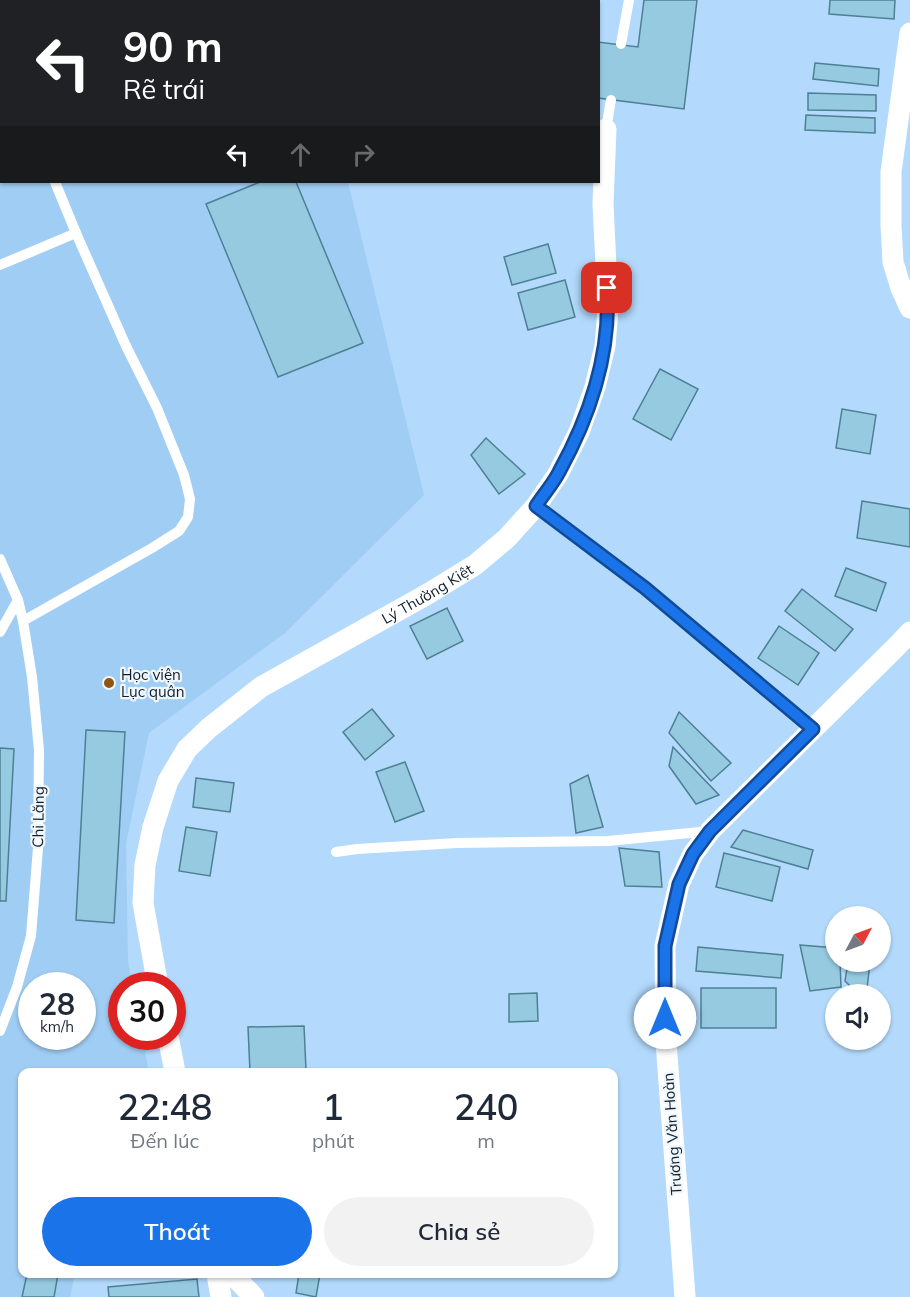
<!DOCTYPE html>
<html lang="vi">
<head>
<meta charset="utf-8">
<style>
  :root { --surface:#fff; --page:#f2f2f3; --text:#1f2937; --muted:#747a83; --accent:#1a73e8 }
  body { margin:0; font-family:Mulish,sans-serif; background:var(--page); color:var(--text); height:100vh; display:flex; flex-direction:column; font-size:22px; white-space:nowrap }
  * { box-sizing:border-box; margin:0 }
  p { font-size:20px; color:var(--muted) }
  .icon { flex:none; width:33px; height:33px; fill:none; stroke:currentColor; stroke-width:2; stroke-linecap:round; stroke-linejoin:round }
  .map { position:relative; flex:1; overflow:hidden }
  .side { position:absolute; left:18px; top:1068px; width:600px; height:210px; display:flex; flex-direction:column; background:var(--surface); border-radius:12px; box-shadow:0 2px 4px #0004 }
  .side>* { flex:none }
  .guide { position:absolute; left:0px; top:0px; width:600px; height:183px; box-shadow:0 2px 4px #0004; background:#202124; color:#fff; overflow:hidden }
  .needle { width:39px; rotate:49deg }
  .fabs { position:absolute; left:825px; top:906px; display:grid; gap:12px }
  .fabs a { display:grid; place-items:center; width:66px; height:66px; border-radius:50%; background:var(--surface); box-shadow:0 2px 4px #0004; font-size:30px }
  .speed { position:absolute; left:18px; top:972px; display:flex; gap:12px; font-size:30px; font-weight:700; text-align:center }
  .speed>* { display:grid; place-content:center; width:78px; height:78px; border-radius:50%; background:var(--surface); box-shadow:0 2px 4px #0004; line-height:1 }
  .speed small { font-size:15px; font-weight:400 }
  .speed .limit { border:9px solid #d22; background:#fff; color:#111 }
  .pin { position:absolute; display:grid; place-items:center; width:51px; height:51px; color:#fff; margin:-26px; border-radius:12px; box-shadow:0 3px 9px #0006 }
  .me { position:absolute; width:66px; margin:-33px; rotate:0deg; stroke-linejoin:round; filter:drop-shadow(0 0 4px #0008) }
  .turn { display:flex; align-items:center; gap:21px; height:126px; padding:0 24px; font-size:27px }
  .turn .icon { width:78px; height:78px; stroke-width:2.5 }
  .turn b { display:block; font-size:42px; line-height:51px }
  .lanes { display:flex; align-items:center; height:57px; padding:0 24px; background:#0003; justify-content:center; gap:30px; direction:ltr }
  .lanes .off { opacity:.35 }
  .eta { display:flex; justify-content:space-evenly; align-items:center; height:102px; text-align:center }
  .eta b { font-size:36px; font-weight:600; line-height:42px }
  .button { display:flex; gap:12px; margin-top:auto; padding:12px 24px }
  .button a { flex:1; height:69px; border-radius:36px; background:var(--accent); color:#fff; font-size:24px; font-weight:600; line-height:69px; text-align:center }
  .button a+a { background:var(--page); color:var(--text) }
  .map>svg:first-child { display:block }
  .built { fill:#a0cdf4; fill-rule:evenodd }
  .building { fill:#95cae0; stroke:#4d8094; stroke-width:1.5 }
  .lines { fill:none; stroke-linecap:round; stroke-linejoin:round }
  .service { stroke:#fff; stroke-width:10 }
  .minor { stroke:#fff; stroke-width:21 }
  .route-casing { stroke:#114b97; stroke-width:15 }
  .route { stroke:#1a73e8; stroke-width:10 }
  .poi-dot { fill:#8f560f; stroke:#eff7fd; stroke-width:2 }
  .labels { text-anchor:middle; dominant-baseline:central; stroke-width:4.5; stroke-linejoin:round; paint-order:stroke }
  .street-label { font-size:15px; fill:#101e2a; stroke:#eff7fd }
  .poi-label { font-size:15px; fill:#101e2a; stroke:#eff7fd; text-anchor:start }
</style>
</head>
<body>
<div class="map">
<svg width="910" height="1297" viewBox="0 0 910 1297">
  <rect width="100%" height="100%" fill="#b3dafc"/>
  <path class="built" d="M0 0H260L262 1 2 2V182H348L424 495 285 633 149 733 126 844 128 960 132 985 122 986V1036L142 1037 149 1072H22V1274H75L70 1297H0ZM32 986H82V1036H32Z"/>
  <g class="building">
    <polygon points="644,0 697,0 684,109 598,98 598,42 638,47"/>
    <polygon points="830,0 895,0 894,19 829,14"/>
    <polygon points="815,63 879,69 878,86 813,79"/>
    <polygon points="808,93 876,95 876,111 808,110"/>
    <polygon points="806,115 875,118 875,133 805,130"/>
    <polygon points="260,182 296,182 363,343 278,377 206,204"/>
    <polygon points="548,244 556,273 512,285 504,257"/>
    <polygon points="565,280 575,317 528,330 518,293"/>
    <polygon points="660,369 698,389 671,440 633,419"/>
    <polygon points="842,409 876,415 870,454 836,448"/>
    <polygon points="486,438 525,474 499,494 471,455"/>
    <polygon points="862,501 910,509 910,547 857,538"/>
    <polygon points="846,568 886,583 876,611 835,596"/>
    <polygon points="802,589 853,629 835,651 785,611"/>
    <polygon points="447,608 463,641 427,659 410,626"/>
    <polygon points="779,626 819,653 798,685 758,658"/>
    <polygon points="372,709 394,736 365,760 343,732"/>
    <polygon points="679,712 731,763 711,781 669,733"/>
    <polygon points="86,730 125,732 114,923 76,920"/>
    <polygon points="673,747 719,795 696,804 669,766"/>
    <polygon points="0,748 14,749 6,901 0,901"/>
    <polygon points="405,762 424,811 395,822 376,772"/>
    <polygon points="588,775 603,827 576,833 570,784"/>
    <polygon points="196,778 234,783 230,812 193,807"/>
    <polygon points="186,827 217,832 210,876 179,871"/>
    <polygon points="743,830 813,850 808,869 731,847"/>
    <polygon points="619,848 659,852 662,887 625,886"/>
    <polygon points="724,853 780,867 772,901 716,887"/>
    <polygon points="800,945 836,948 836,962 840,962 841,987 810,991"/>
    <polygon points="698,947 783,955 781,978 696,971"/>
    <polygon points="848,962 870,962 867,989 851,987 845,981"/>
    <rect x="701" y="988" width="75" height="40"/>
    <polygon points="537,993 538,1021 509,1022 509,994"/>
    <polygon points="304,1026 306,1070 250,1072 248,1027"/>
    <polygon points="27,1274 58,1274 54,1297 22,1297"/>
    <polygon points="299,1274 320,1274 316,1297 296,1293"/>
    <polygon points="197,1279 199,1297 109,1297 108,1287"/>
  </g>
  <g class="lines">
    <g class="service">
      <polyline points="621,44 629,0"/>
      <polyline points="606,129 611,100"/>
      <polyline points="0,265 76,233"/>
      <polyline points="536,506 645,588 813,729"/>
      <polyline points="0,559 18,600 0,632"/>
      <polyline points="23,621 152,548 179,531 188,517 190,499 184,475 157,408 126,346 76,233 55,182"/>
      <polyline points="336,852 357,849 457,843 608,841 710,831"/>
      <polyline points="0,1031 17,987 31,936 38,848 39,750 32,677 23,621 18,600"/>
    </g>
    <g class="minor">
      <polyline points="910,33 891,172 891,225 893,262 901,288 910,308"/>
      <path id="s1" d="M158 986 143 903 145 865 153 827 168 781 187 749 209 728 261 687 426 595 475 565 507 538 536 506 558 474 579 432 595 387 605 346 608 309 603 203 606 129"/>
      <polyline points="168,1036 175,1072"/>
      <polyline points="217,1274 221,1297"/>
      <polyline points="232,1274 254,1297"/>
      <polyline points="685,1297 666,1042 665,946 679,884 693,854 710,831 898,645 910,632"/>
    </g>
  </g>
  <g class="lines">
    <defs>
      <path id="route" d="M607 288C611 352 590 416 559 472 553 484 543 495 536 506L645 588 813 729 710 831 693 854 679 884 665 946V1018"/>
    </defs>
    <use href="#route" class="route-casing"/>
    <use href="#route" class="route"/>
  </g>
  <circle class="poi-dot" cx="109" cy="683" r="6"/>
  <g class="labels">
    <g class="street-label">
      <text stroke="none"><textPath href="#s1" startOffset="534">Lý Thường Kiệt</textPath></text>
      <text transform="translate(38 817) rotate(-89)">Chi Lăng</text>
      <text transform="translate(672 1134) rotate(-94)">Trương Văn Hoàn</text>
    </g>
    <g class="poi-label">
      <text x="121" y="674">Học viện<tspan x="121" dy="17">Lục quân</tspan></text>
    </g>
  </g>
</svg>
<div class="fabs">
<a><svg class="needle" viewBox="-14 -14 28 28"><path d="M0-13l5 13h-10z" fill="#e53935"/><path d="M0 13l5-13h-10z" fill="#747a83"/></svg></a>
<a><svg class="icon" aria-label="sound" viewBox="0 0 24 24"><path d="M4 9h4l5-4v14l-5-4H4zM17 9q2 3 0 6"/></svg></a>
</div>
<div class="speed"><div>28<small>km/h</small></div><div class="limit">30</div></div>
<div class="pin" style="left:607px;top:288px;background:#d93025"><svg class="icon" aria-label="arrive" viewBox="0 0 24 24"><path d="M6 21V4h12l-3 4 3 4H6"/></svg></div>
<svg class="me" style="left:665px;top:1018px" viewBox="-20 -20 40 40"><circle r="19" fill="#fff"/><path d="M0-13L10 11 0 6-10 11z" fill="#1a73e8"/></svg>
<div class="guide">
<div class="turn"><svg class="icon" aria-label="left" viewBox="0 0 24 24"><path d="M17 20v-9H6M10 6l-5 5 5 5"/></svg><div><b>90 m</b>Rẽ trái</div></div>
<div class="lanes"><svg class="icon" aria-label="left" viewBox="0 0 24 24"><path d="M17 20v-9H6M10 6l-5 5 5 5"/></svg><svg class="icon off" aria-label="ahead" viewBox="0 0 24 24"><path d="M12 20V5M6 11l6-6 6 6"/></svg><svg class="icon off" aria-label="right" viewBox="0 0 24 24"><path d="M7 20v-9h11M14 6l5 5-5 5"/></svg></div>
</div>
<section class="side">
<div class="eta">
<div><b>22:48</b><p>Đến lúc</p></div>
<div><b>1</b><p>phút</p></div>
<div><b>240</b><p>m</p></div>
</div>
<div class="button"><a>Thoát</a><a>Chia sẻ</a></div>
</section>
</div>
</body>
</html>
